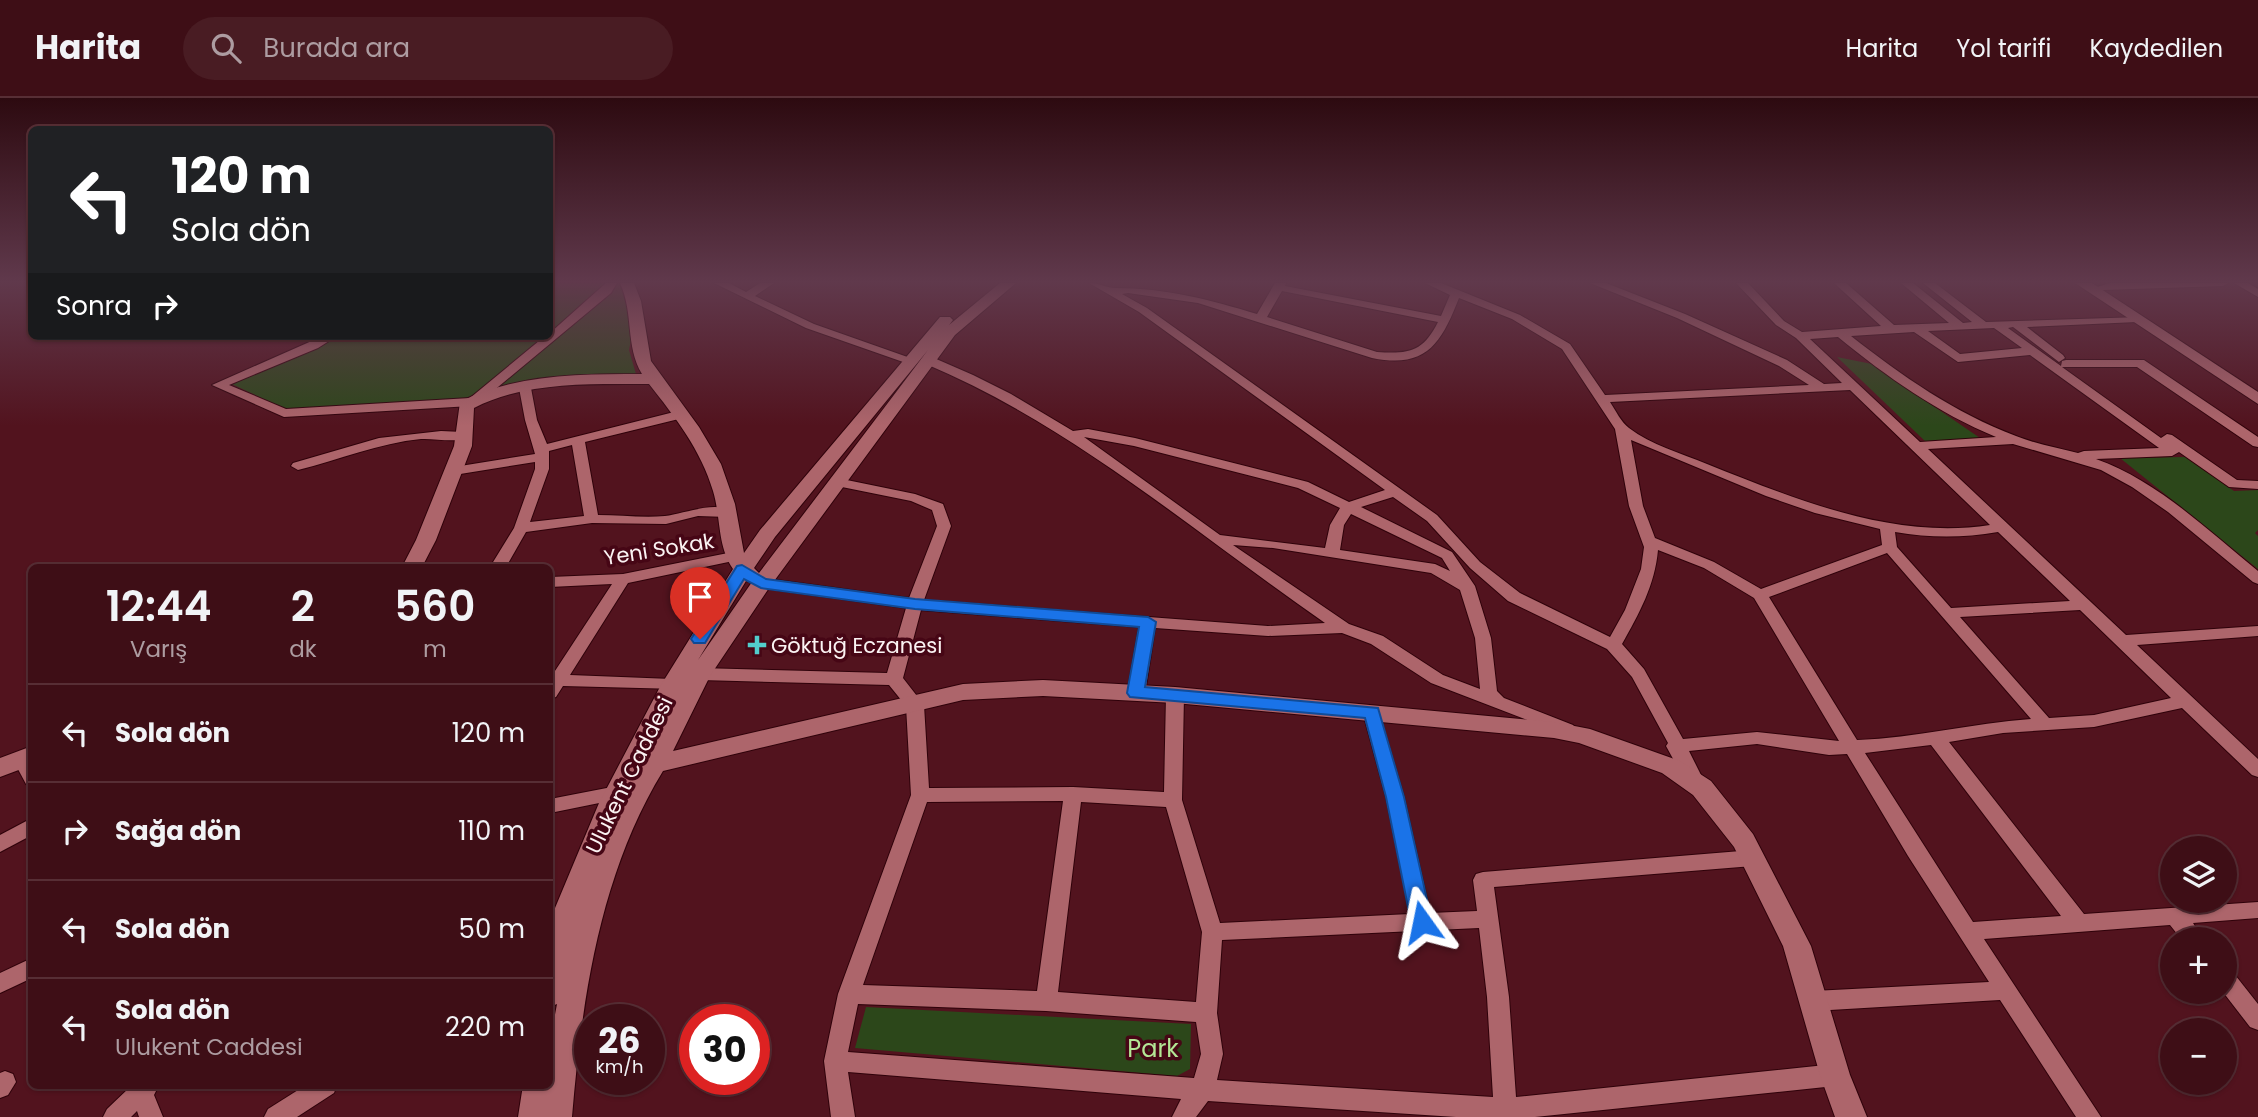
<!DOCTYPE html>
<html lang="tr">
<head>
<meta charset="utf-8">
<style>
  :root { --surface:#3e0e16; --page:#491c23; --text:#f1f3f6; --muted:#ad9ca1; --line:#572e35 }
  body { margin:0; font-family:Poppins,sans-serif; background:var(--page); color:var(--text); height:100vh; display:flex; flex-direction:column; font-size:26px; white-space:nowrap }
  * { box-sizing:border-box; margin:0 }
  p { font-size:23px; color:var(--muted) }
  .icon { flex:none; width:38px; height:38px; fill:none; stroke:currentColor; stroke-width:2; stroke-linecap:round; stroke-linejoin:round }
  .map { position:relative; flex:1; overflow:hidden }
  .panel { position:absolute; left:28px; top:466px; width:525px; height:525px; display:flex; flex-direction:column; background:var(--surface); border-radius:10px; box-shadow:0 2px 5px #0004,0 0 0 2px var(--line) }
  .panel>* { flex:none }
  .banner { position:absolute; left:28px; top:28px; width:525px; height:214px; border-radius:10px; box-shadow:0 2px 5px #0004,0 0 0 2px var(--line); background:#202124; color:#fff; overflow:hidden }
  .controls { position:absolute; left:2160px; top:738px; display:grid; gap:14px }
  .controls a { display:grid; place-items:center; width:77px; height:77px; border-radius:50%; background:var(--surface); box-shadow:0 2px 5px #0004,0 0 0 2px var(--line); font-size:35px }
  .speed { position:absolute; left:574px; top:906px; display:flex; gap:14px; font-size:35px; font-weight:700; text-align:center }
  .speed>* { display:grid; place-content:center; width:91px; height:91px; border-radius:50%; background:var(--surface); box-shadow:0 2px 5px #0004,0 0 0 2px var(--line); line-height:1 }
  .speed small { font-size:18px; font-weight:400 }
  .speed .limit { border:10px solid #d22; background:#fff; color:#111 }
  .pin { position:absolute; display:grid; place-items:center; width:60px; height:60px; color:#fff; margin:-72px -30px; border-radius:50% 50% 50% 0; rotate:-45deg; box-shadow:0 0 7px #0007 }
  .pin .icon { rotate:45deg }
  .me { position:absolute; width:77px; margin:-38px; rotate:348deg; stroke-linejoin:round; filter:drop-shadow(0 0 5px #0008) }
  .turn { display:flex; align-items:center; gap:24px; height:147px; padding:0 28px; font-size:32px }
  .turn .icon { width:91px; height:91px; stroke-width:2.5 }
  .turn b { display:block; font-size:49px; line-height:60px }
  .then { display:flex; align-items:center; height:66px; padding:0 28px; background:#0003; gap:14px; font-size:26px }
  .eta { display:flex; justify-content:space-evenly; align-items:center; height:119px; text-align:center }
  .eta b { font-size:42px; font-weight:600; line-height:49px }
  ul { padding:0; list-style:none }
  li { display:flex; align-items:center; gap:21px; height:98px; padding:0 28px; border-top:2px solid var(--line) }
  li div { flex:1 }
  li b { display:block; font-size:26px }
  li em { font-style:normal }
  header { display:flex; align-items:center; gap:42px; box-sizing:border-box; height:98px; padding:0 35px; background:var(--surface); border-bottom:2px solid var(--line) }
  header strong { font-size:33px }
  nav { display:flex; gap:38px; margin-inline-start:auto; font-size:24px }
  .search { width:490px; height:63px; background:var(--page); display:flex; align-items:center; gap:18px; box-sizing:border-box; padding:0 24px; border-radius:38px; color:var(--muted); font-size:26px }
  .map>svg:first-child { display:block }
  .green { fill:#2c471a }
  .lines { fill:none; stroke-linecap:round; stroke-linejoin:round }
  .street-casing { stroke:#2f020a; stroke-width:2 }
  .secondary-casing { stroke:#2f020a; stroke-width:2 }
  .street { fill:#ad656b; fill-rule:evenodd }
  .secondary { fill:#ad656b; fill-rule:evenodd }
  .route { fill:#1a73e8; stroke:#114b97; stroke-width:2 }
  .poi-dot { fill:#52cdcc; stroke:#460615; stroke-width:2.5 }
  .labels { text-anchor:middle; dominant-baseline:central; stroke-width:7; stroke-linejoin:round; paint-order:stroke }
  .street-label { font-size:21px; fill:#fbf3f3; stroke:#460615 }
  .poi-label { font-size:21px; fill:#fbf3f3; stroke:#460615; text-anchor:start }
  .near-park-label { font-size:24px; fill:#b3e795; stroke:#460615 }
</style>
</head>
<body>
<header>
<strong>Harita</strong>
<div class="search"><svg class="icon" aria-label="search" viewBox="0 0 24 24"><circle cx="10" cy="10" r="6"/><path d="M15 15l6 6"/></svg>Burada ara</div>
<nav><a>Harita</a><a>Yol tarifi</a><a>Kaydedilen</a></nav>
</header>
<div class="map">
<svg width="2258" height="1019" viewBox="0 0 2258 1019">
  <rect width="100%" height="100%" fill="#52131e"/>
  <g class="green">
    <polygon points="550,185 619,185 627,196 633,231 629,252 636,276 507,288 465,301 292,314 225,283 333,238 550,238"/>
    <polygon points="1837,259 1872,266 1980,340 1926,344"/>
    <polygon points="2185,359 2234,393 2258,392 2258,432 2255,435 2258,438 2258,471 2120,360"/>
    <polygon points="866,909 1191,926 1190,971 1177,978 855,950"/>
  </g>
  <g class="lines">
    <defs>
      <g id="street">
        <polygon points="606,185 617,185 611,195 480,304 471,308 284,319 212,287 323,238 337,238 318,250 229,287 286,311 470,300 545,238 550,238 550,235"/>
        <polygon points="714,185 729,185 746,194 760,185 774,185 755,198 814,226 916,262 914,265 906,265 806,230"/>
        <path d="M1089 185C1099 185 1107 190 1116 190 1165 190 1211 202 1257 216L1275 185H1286L1285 188 1441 218 1450 197 1425 185H1441L1520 217 1570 246 1605 297 1809 287 1779 268 1677 220 1590 185H1606L1685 216 1787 262 1824 286 1842 285 1796 240 1776 227 1736 185H1748L1784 223 1802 234 1881 228 1834 185H1846L1894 227 1949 225 1901 185H1913L1963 225 1972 224 1923 185H1935L1986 224 2141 219 2143 221 2137 224 2027 229 2063 257 2065 260 2059 264 2013 229 2008 230 2061 268 2062 263 2066 262H2144L2258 339V349L2253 348 2137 269H2062L2161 340 2167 336 2172 337 2237 382 2258 383V391L2229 389 2179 354 2172 358 2096 361C2158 383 2207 432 2258 473V486L2253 484 2168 414 2132 389 2101 372 2013 346 1928 351 2126 537 2258 528V538L2137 547 2258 661V679L2252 677 2182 610 2094 629 2003 635 1949 644 2084 816 2258 804V820L2193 825 2204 842H2182L2170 827 1984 841 2101 1019H2076L2000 902 1813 913 1805 910 1802 903 1805 896 1813 893 1989 884 1908 758 1847 656 1829 657 1757 646 1689 653 1705 685 1703 690 1696 692 1689 690 1666 648 1668 645 1632 579 1607 551 1508 503 1470 470 1427 423 1393 399 1361 409 1452 454 1475 488 1491 540 1497 593 1504 600 1573 627 1576 631 1573 635H1561L1431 585 1371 546 1342 535 1268 538 1155 530 1145 595 1142 599H1130L1127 595 1139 529 921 512 903 580 924 607 929 690 1073 689 1164 694 1166 597 1169 593H1181L1184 597 1182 702 1220 825 1410 816 1386 699 1363 615 1366 611H1378L1404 699 1430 815 1477 813 1473 782 1476 776 1483 774 1753 752 1760 754 1763 760 1760 766 1753 768 1494 789 1509 899 1516 999 1835 966 1843 969 1846 977 1843 985 1835 988 1535 1019H1456L1208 1003 1196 1019H1172L1181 1001 848 974 855 1019H831L824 963 838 896 911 697 906 608 889 587 700 582 692 576 700 570 887 575 906 510 762 490 754 485 762 480 909 500 937 428 932 412 911 403 832 387 830 384 832 381 837 380 915 396 943 406 951 428 924 502 1268 528 1325 525C1195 435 1073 328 926 266V260H934L973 277 1011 296 1073 333 1088 331 1135 340 1308 384 1349 404 1385 392 1139 214ZM1282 193 1438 224C1423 254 1409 256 1377 254L1267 219ZM1128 195 1198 205 1372 260C1426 271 1441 246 1459 200L1512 221 1562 251 1615 331 1629 408 1644 449 1641 471 1625 512 1610 539 1520 495 1480 464 1437 417 1147 210 1122 196ZM1994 230 2022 250 1960 256 1928 233ZM1914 234 1958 264 2030 257 2159 350 2084 353 2078 355C2058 350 2036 346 2016 338 1955 315 1902 278 1851 238ZM1838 239C1887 279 1938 315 1996 339L1920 344 1810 241ZM1850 292 1990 427C1893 442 1795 401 1707 366 1681 355 1651 347 1629 330 1621 324 1616 313 1610 304ZM1084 339 1134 348 1298 390 1340 410 1330 427 1325 450 1220 437ZM1631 342 1766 398 1815 415 1880 431 1882 447 1761 491 1714 464 1655 440 1643 408ZM1351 416 1442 460 1450 473 1435 466 1340 452 1344 427ZM1895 434C1930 440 1963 440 1998 434L2070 503 1951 510 1897 449ZM1233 447 1273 450 1431 475 1460 492 1475 540 1480 591 1443 577 1383 538 1349 526ZM1658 452 1704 470 1754 500 1839 643 1757 634 1683 641 1644 571 1622 546C1639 516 1655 487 1658 452ZM1887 455 2031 621C1972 625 1916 640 1857 642L1769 499ZM2080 512 2171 600 2094 617 2049 620 1960 519ZM1931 647 2061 818 1973 824 1865 655ZM1063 703 1037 893 863 887 927 704ZM1081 704 1166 709 1202 834 1196 904 1058 894ZM1479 830 1487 899 1493 999 1217 982 1223 956 1217 915 1222 842ZM858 906 1046 913 1196 924 1201 956 1194 980 848 954Z"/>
        <polygon points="2110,185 2228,185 2223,188 2102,192 2097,189"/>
        <polygon points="2234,185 2248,185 2258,191 2258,199"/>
        <path d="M525 286 531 290 537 322 547 346 682 312 688 316 687 319 585 344 598 417C620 417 643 420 665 418 684 416 718 401 734 415L727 419 698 418 666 426 592 425 526 434 506 469H490L514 430 535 371V364L454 377 447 373 454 369 535 356 525 322 519 290ZM572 347 584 418 530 424 549 371V353Z"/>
        <path d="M441 333 463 334 470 338C460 346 435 340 421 341 379 345 339 362 298 372L291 368 293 365 379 340Z"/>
        <polygon points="733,454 738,456 740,459 738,462 628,485 570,577 672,581 678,583 680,587 678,591 563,588 556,599 550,601 550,577 553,576 612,486 550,489 550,479 623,476"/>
        <polygon points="22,655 28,657 32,663 32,688 26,686 13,662 16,657"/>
        <polygon points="617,688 624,690 626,695 624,700 550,715 550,701"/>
        <polygon points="32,720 32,737 0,754 0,737"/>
        <polygon points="32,860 32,880 0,895 0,875"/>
        <polygon points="2224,871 2232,873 2258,906 2258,932 2250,929 2223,894"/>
        <polygon points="5,973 13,976 16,984 8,997 0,1000 0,975"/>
        <polygon points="128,987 159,987 154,997 163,1019 139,1019 137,1013 131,1019 103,1019 107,1011 129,990"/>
        <polygon points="306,987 337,987 334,995 297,1019 264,1019 268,1011"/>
      </g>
      <g id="secondary">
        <path d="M620 185H634L641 203 651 263 699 329 721 366 735 406 744 455 760 432 940 219H950L953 222 949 227 1000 185H1016L955 237 769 490 710 578 673 653 963 586 1043 582 1175 589 1554 624 1590 631 1680 663 1711 683 1753 736 1811 848 1850 977 1867 1019H1835L1820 977 1783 848 1734 749 1693 697 1662 675 1579 645 1554 640 1175 605 1043 598 963 602 663 673C600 776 582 900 572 1019H518L523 987H550V943L557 906 550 909V822L599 705 661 587 733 471C717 448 721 419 713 393 701 352 675 319 649 286 592 286 526 283 474 310L472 348 436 442 422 469H402L416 442 454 348 460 304C515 276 581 276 642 276 625 248 634 215 620 185ZM928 252 759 475 754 470 775 439ZM746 483 752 484 698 562Z"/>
        <polygon points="2075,185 2092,185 2258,294 2258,306"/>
        <polygon points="32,648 32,667 0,679 0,660"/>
      </g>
    </defs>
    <use href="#street" class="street-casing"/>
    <use href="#secondary" class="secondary-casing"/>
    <use href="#street" class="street"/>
    <use href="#secondary" class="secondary"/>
  </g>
  <linearGradient id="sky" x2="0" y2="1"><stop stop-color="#2d0a10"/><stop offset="0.56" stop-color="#60394c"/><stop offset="1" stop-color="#60394c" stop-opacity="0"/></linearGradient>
  <rect width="2258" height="328" fill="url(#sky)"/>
  <polygon class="route" points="742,467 766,481 915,501 1148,519 1156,524 1145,589 1378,610 1404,699 1432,824 1429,830 1422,833 1414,830 1411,824 1386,699 1365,620 1130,599 1127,595 1139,529 915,511 761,490 744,481 705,545 694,545 691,541 737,468"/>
  <path class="poi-dot" d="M753.5 536.5h7v7h7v7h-7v7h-7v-7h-7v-7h7z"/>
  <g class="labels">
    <g class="street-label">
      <text transform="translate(659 451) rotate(-9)">Yeni Sokak</text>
      <text transform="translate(629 677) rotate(-64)">Ulukent Caddesi</text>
    </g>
    <g class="poi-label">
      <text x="771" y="547">Göktuğ Eczanesi</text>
    </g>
    <g class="near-park-label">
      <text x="1153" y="950">Park</text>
    </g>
  </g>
</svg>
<div class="controls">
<a><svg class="icon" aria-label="layers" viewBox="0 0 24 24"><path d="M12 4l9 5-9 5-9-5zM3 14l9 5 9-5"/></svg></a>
<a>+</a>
<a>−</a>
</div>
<div class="speed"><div>26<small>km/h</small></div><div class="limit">30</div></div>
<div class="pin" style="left:700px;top:541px;background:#d93025"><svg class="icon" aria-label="arrive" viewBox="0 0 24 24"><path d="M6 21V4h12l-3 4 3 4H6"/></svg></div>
<svg class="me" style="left:1422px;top:824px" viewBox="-20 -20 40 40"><path d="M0-17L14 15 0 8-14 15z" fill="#1a73e8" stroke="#fff" stroke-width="4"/></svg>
<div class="banner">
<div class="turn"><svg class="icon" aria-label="left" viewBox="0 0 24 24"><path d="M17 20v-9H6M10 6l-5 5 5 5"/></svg><div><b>120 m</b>Sola dön</div></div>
<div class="then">Sonra<svg class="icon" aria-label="right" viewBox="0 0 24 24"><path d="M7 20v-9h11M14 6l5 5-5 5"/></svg></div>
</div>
<section class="panel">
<div class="eta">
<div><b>12:44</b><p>Varış</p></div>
<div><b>2</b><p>dk</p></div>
<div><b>560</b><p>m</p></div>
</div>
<ul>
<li><svg class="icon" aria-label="left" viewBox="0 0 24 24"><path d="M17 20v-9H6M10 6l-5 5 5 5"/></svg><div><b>Sola dön</b></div><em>120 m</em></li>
<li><svg class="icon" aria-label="right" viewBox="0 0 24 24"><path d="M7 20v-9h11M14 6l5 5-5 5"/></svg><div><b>Sağa dön</b></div><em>110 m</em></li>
<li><svg class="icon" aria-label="left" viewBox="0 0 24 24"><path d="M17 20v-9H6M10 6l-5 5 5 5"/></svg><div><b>Sola dön</b></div><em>50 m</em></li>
<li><svg class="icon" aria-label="left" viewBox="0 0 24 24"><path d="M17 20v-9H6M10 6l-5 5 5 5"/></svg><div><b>Sola dön</b><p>Ulukent Caddesi</p></div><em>220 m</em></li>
</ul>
</section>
</div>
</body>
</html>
